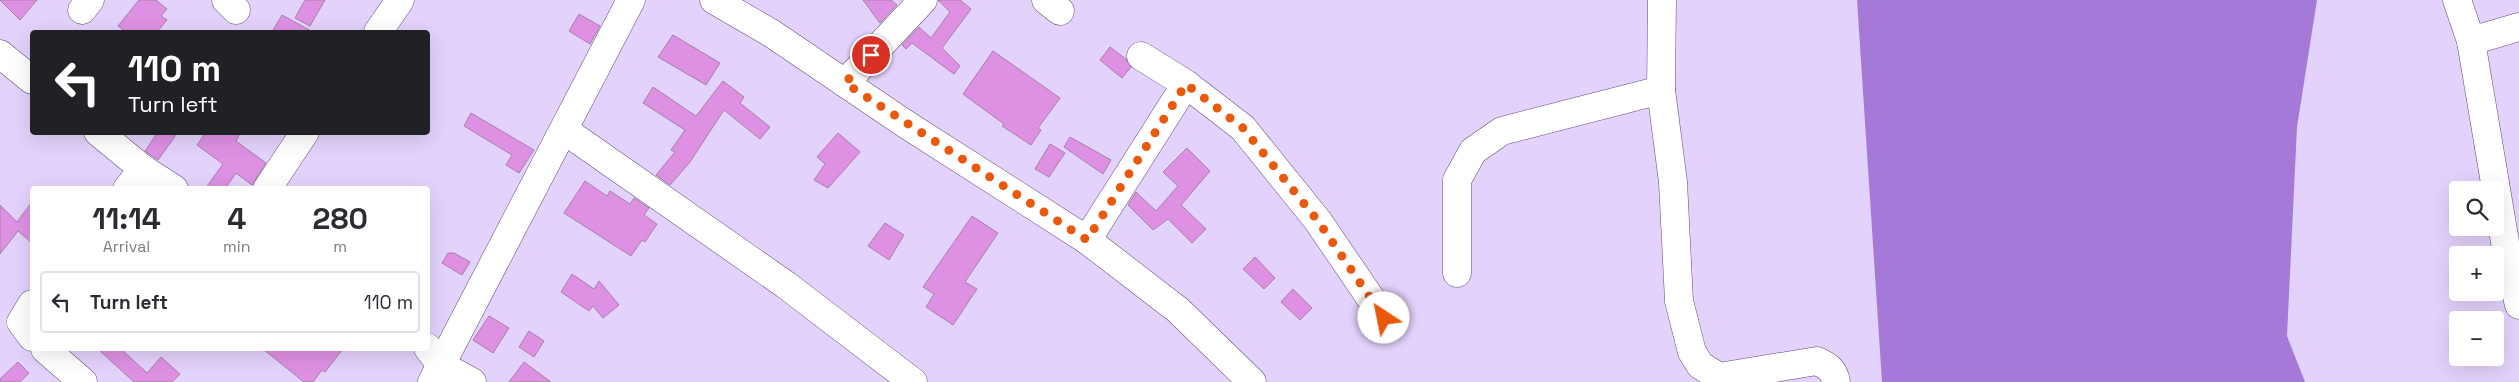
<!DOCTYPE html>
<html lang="en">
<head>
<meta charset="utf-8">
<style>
  :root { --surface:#fff; --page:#f7f7f7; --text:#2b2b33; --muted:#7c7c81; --line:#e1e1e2 }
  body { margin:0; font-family:"Space Grotesk",sans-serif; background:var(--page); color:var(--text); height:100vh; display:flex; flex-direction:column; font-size:19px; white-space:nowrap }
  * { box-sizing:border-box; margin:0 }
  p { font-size:16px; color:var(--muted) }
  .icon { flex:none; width:28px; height:28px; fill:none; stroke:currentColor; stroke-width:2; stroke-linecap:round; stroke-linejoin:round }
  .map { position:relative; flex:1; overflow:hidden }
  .details { position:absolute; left:30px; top:186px; width:400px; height:165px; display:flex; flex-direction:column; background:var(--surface); border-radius:5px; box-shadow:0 5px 20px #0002 }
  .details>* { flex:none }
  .guide { position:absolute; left:30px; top:30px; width:400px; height:105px; border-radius:5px; box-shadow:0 5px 20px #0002; background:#202124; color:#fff; overflow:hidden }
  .buttons { position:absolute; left:2449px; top:181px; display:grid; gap:10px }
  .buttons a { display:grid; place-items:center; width:55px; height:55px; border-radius:5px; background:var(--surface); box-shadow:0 5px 20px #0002; font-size:25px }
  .pin { position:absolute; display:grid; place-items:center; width:42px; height:42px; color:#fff; margin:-21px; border:2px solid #fff; border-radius:50%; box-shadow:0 1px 5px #0007 }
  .me { position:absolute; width:55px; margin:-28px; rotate:326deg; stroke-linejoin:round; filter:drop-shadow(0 0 4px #0008) }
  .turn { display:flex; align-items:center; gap:18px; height:105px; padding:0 15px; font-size:22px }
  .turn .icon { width:65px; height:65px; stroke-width:2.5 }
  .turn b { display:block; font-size:35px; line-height:42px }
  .eta { display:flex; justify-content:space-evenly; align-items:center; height:85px; text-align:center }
  .eta b { font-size:30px; font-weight:700; line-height:35px }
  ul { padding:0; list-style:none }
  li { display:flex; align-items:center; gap:15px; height:62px; margin:0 10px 8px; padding:0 5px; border:2px solid var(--line); border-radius:5px }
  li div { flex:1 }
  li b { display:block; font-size:19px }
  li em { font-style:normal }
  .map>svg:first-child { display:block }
  .water { fill:#a579d7 }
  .building { fill:#de90e3; stroke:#a780a9 }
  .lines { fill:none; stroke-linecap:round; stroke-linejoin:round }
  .minor-casing { stroke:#624e7a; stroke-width:29 }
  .minor { stroke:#fff; stroke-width:28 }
  .route { stroke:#ea580c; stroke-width:9; stroke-dasharray:0 16.2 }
</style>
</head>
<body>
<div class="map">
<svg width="2519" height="382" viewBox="0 0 2519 382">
  <rect width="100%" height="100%" fill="#e3d2fb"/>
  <polygon class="water" points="1857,0 2317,0 2297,127 2287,336 2305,382 1882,382"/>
  <g class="building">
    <polygon points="0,0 37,0 20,20"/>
    <polygon points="139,0 156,0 167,9 161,16 167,20 157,32 126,32 118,26"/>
    <polygon points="305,0 325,0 310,26 295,18"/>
    <polygon points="863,0 891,0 897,5 880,23"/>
    <polygon points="938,0 960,0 971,9 942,48 960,66 954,74 912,43 906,49 902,45 919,27 931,38 950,12"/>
    <polygon points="579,14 600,26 590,44 569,31"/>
    <polygon points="282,15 313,32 272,32"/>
    <polygon points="673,35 720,63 706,85 658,57"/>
    <polygon points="1110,47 1126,59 1131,67 1122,78 1100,60"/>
    <polygon points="993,51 1060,98 1038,128 1041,130 1031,145 1002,126 1004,124 963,94"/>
    <polygon points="723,81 744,97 740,103 770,127 760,139 724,110 690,162 670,185 656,175 675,152 671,150 685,130 643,103 653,87 696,116"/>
    <polygon points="471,113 534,150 519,173 506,165 512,155 464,126"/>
    <polygon points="158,132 178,132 158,160 145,151"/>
    <polygon points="206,132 241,132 236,141 266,163 252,185 236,173 225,189 205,189 223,164 197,145"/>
    <polygon points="838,133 860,152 828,188 814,180 825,164 817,157"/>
    <polygon points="1070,137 1111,160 1103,174 1064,147"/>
    <polygon points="1050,144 1065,153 1049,177 1035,169"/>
    <polygon points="1187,148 1210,171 1181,205 1206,229 1192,243 1168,219 1153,230 1128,205 1136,192 1156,211 1178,186 1163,172"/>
    <polygon points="585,181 607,196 610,191 630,204 634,198 649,208 644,215 657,224 645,242 642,240 631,256 564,213"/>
    <polygon points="32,202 32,243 18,231 0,254 0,205 17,222"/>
    <polygon points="972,216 998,233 965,282 977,289 953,325 926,307 934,294 923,287"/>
    <polygon points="885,223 904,235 889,260 868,246"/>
    <polygon points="448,253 454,253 470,262 462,275 442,263"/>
    <polygon points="1255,257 1275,278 1264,289 1243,269"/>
    <polygon points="572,274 594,289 599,281 619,305 603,318 593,306 589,311 561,292"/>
    <polygon points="1293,289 1312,308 1300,320 1281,302"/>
    <polygon points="489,316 509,328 493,353 473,340"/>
    <polygon points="529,331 544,341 534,357 519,347"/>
    <polygon points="98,349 121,349 147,373 161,357 180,374 172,382 134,382"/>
    <polygon points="263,349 343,349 325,372 322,370 313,382 304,382"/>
    <polygon points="18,362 29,373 20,382 0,382 0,379"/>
    <polygon points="524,362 551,382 509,382"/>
  </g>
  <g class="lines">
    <defs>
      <g id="minor">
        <polyline points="226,0 236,10"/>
        <polyline points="714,0 771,33 904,123 1087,240 1178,310 1252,382"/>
        <polyline points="1046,0 1060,11"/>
        <path d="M1662 0 1661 90 1673 182 1679 301 1692 352 1700 365 1719 377 1817 361C1828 366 1834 370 1836 382"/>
        <polyline points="2457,0 2471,41 2506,248 2519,305"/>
        <polyline points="82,10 90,0"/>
        <polyline points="378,32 400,0"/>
        <polyline points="2471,41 2519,27"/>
        <polyline points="0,54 32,80"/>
        <polyline points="845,83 923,0"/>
        <polyline points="1186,84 1243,128 1318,221 1384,318"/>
        <polyline points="564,130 786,285 913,382"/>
        <polyline points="98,132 143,169 174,189"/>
        <polyline points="127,189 143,169"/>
        <polyline points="267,189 305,132"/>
        <polyline points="1087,240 1186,84 1141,56"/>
        <polyline points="1457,273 1457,180 1473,151 1502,131 1661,90"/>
        <polyline points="32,304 21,322 32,337"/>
        <polyline points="428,348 441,365 472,382"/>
        <polyline points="45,349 83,382"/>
        <polyline points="432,382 631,0"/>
      </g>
    </defs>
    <use href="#minor" class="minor-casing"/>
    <use href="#minor" class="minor"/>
  </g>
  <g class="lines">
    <polyline class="route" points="871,55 845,83 1087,240 1186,84 1243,128 1318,221 1384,318"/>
  </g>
</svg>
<div class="buttons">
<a><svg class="icon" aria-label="search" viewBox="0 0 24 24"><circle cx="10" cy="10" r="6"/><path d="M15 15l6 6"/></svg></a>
<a>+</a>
<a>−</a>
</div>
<div class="pin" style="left:871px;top:55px;background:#d93025"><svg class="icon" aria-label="arrive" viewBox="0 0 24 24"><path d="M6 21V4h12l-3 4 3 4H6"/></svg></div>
<svg class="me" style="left:1384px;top:318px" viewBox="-20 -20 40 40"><circle r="19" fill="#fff"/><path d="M0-13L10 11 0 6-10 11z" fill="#ea580c"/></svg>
<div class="guide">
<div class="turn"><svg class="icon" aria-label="left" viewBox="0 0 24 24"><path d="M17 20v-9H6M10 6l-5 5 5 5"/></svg><div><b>110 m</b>Turn left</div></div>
</div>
<section class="details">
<div class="eta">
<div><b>11:14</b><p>Arrival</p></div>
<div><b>4</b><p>min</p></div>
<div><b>280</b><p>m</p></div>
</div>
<ul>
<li><svg class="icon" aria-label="left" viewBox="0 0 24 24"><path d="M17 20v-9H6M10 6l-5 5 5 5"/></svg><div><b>Turn left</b></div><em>110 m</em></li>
</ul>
</section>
</div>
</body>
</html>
